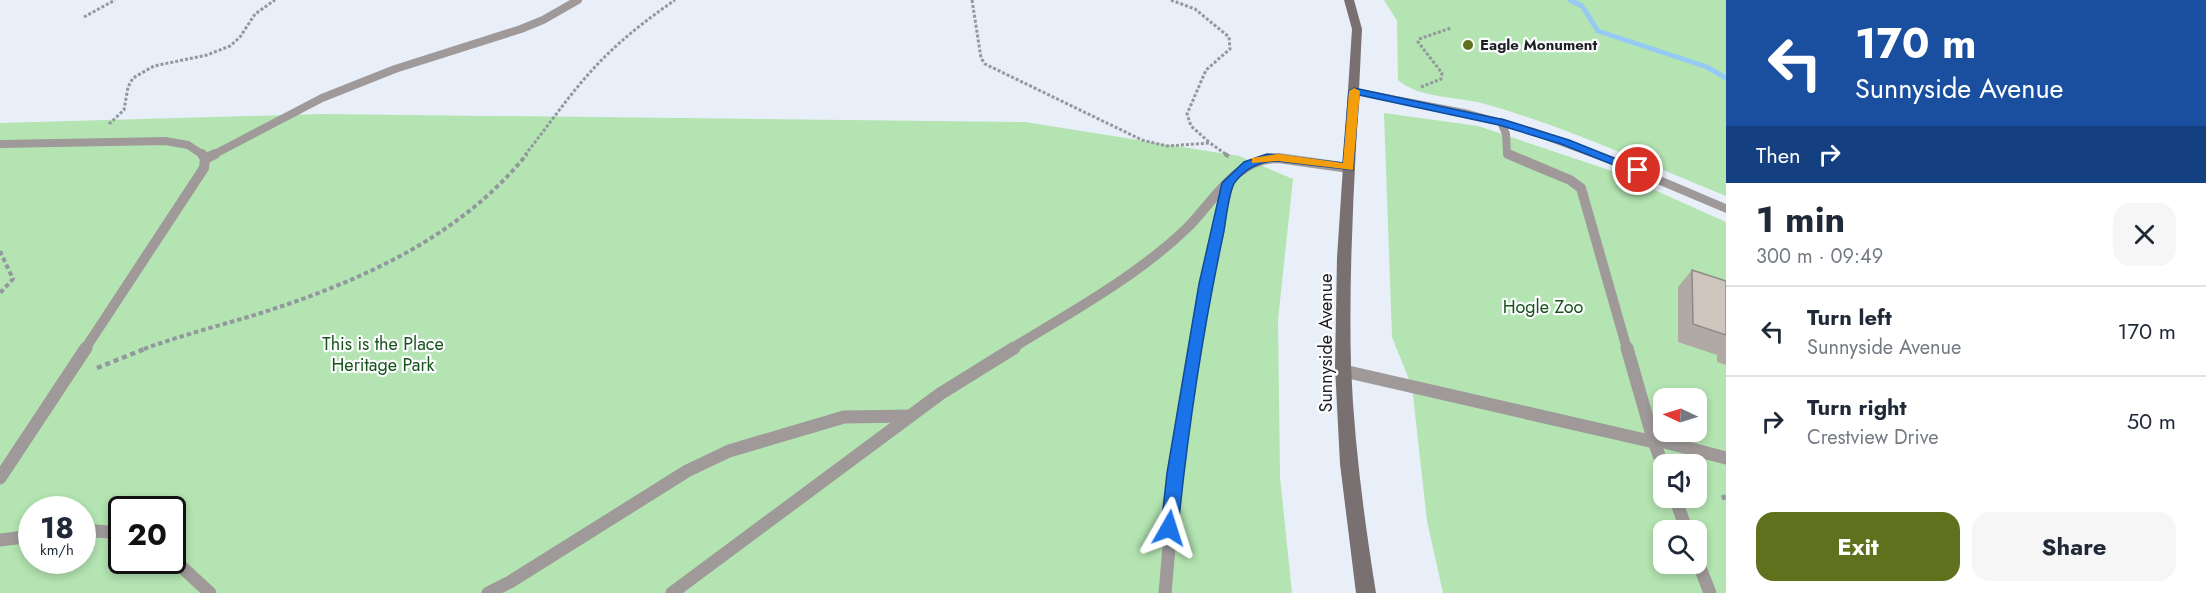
<!DOCTYPE html>
<html lang="en">
<head>
<meta charset="utf-8">
<style>
  :root { --surface:#fff; --page:#f6f6f7; --text:#1f2937; --muted:#747a83; --line:#e0e1e3; --accent:#60711e }
  body { margin:0; font-family:Jost,sans-serif; background:var(--page); color:var(--text); height:100vh; display:flex; flex-direction:column; font-size:22px; white-space:nowrap }
  * { box-sizing:border-box; margin:0 }
  p { font-size:20px; color:var(--muted) }
  .icon { flex:none; width:33px; height:33px; fill:none; stroke:currentColor; stroke-width:2; stroke-linecap:round; stroke-linejoin:round }
  .map { position:relative; flex:1; overflow:hidden }
  .drawer { display:flex; flex-direction:column; background:var(--surface); width:480px }
  .drawer>* { flex:none }
  .top-card { background:#1a4fa0; color:#fff; overflow:hidden }
  .needle { width:39px; rotate:274deg }
  .fabs { position:absolute; left:1653px; top:388px; display:grid; gap:12px }
  .fabs a { display:grid; place-items:center; width:54px; height:54px; border-radius:12px; background:var(--surface); box-shadow:0 3px 9px #0003; font-size:30px }
  .speed { position:absolute; left:18px; top:496px; display:flex; gap:12px; font-size:30px; font-weight:700; text-align:center }
  .speed>* { display:grid; place-content:center; width:78px; height:78px; border-radius:50%; background:var(--surface); box-shadow:0 3px 9px #0003; line-height:1 }
  .speed small { font-size:15px; font-weight:400 }
  .speed .limit { border:3px solid #111; border-radius:9px; background:#fff; color:#111 }
  .pin { position:absolute; display:grid; place-items:center; width:51px; height:51px; color:#fff; margin:-26px; border:3px solid #fff; border-radius:50%; box-shadow:0 2px 6px #0007 }
  .me { position:absolute; width:66px; margin:-33px; rotate:6deg; stroke-linejoin:round; filter:drop-shadow(0 0 4px #0008) }
  .turn { display:flex; align-items:center; gap:21px; height:126px; padding:0 30px; font-size:27px }
  .turn .icon { width:78px; height:78px; stroke-width:2.5 }
  .turn b { display:block; font-size:42px; line-height:51px }
  .then { display:flex; align-items:center; height:57px; padding:0 30px; background:#0003; gap:12px; font-size:22px }
  .round { display:grid; place-items:center; flex:none; width:63px; height:63px; border-radius:18px; background:var(--page) }
  .overview { display:flex; align-items:center; justify-content:space-between; height:102px; padding:0 30px }
  h1 { font-size:36px; font-weight:700; line-height:45px }
  .cta { display:flex; gap:12px; margin-top:auto; padding:12px 30px }
  .cta a { flex:1; height:69px; border-radius:18px; background:var(--accent); color:#fff; font-size:24px; font-weight:700; line-height:69px; text-align:center }
  .cta a+a { background:var(--page); color:var(--text) }
  ul { padding:0; list-style:none }
  li { display:flex; align-items:center; gap:18px; height:90px; padding:0 30px; border-top:2px solid var(--line) }
  li div { flex:1 }
  li b { display:block; font-size:22px }
  li em { font-style:normal }
  main { display:flex; flex:1; min-height:0 }
  .map>svg:first-child { display:block }
  .green { fill:#b3e4b1; fill-rule:evenodd }
  .lines { fill:none; stroke-linecap:round; stroke-linejoin:round }
  .stream { stroke:#96caf5; stroke-width:5 }
  .path-far2 { stroke:#93979e; stroke-width:3; stroke-dasharray:3 2; stroke-linecap:butt }
  .path-far1 { stroke:#93979e; stroke-width:4; stroke-dasharray:4.5 3; stroke-linecap:butt }
  .path { stroke:#93979e; stroke-width:4.5; stroke-dasharray:5 4; stroke-linecap:butt }
  .service-far2 { stroke:#9f9a99; stroke-width:8 }
  .service-far1 { stroke:#9f9a99; stroke-width:10 }
  .service { stroke:#9f9a99; stroke-width:13 }
  .tertiary { fill:#9f9a99; fill-rule:evenodd }
  .secondary { fill:#797171; fill-rule:evenodd }
  .wall { fill:#b1a9a3 }
  .building { fill:#cec5bd; stroke:#908a84; stroke-width:1.5 }
  .route { fill:#1a73e8; stroke:#114b97; stroke-width:1.5 }
  .slow { fill:#f59e0b }
  .poi-dot { fill:#60711e; stroke:#fbfcfe; stroke-width:2 }
  .labels { text-anchor:middle; dominant-baseline:central; stroke-width:4.5; stroke-linejoin:round; paint-order:stroke }
  .far-poi-label { font-size:15px; font-weight:bold; fill:#1e2023; stroke:#fbfcfe; text-anchor:start }
  .park-label { font-size:18px; fill:#19531b; stroke:#fbfcfe }
  .street-label { font-size:18px; fill:#1e2023; stroke:#fbfcfe }
</style>
</head>
<body>
<main>
<div class="map">
<svg width="1726" height="593" viewBox="0 0 1726 593">
  <rect width="100%" height="100%" fill="#e9eff9"/>
  <g class="green">
    <path d="M1384 0H1726V196C1647 164 1567 127 1485 104 1457 96 1420 99 1398 80L1397 21Z"/>
    <path d="M1384 113 1478 126 1612 171 1726 222V593H1443L1427 521 1412 387 1392 337ZM1664 399H1696V432H1664ZM1664 465H1696V498H1664ZM1664 531H1696V564H1664Z"/>
    <path d="M322 114 1025 122 1239 156 1293 179 1278 320 1280 477 1292 593H0V123ZM32 510H82V561H32ZM122 510H172V561H122Z"/>
  </g>
  <g class="lines">
    <polyline class="stream" points="1570,0 1582,6 1598,31 1707,67 1726,78"/>
    <g class="path-far2">
      <polyline points="972,0 981,58 985,64 1142,140 1167,146 1210,143 1227,155"/>
      <polyline points="1171,0 1195,9 1229,37 1230,49 1206,70 1187,114 1191,126 1209,142"/>
      <polyline points="84,17 115,0"/>
      <polyline points="1421,87 1441,79 1442,73 1418,42 1419,39 1451,28"/>
      <polyline points="109,124 124,110 128,87 133,78 154,66 207,55 230,46 240,37 255,14 275,0"/>
      <path d="M525 155C548 126 569 95 594 68 618 42 646 20 675 0"/>
    </g>
    <g class="path-far1">
      <polyline points="1225,154 1231,158"/>
      <polyline points="0,251 13,279 0,293"/>
      <path d="M144 349C182 335 222 325 261 313 361 281 460 237 527 154"/>
    </g>
    <g class="path">
      <polyline points="97,368 147,348"/>
      <polyline points="1723,495 1726,503"/>
    </g>
    <g class="service-far2">
      <polyline points="1501,122 1506,134 1507,153 1512,155"/>
      <polyline points="0,144 165,141 188,145 203,155"/>
      <polyline points="213,155 322,98 395,69 521,29 543,20 578,0"/>
    </g>
    <g class="service-far1">
      <polyline points="1508,154 1570,180 1581,188 1627,349"/>
      <polyline points="205,159 215,154"/>
      <polyline points="85,349 204,168 205,159 202,154"/>
      <path d="M1011 349C1071 312 1136 277 1187 228 1214 201 1236 158 1278 158L1349 168"/>
      <polyline points="1194,349 1228,183"/>
    </g>
    <g class="service">
      <polyline points="1344,371 1654,442 1627,348"/>
      <polyline points="1653,439 1726,458"/>
      <polyline points="1654,442 1664,468"/>
      <polyline points="0,478 86,348"/>
      <polyline points="1675,498 1687,531"/>
      <polyline points="82,530 122,533"/>
      <polyline points="0,540 32,536"/>
      <polyline points="1696,557 1710,593"/>
      <polyline points="172,558 210,593"/>
      <polyline points="488,593 510,582 687,471 729,451 844,417 910,416"/>
      <polyline points="672,593 940,394 1014,348"/>
      <polyline points="1165,593 1174,490 1195,348"/>
    </g>
    <polygon class="tertiary" points="1354,88 1465,109 1534,128 1620,159 1726,204 1726,213 1610,164 1526,133 1465,116 1350,93 1348,91"/>
    <path class="secondary" d="M1344 0H1354L1362 29C1357 141 1348 254 1351 366 1354 442 1364 518 1376 593H1356L1340 464 1335 367 1337 258 1352 29Z"/>
  </g>
  <polygon class="wall" points="1692,270 1726,281 1726,365 1717,362 1717,355 1678,342 1678,287"/>
  <polygon class="building" points="1692,270 1726,281 1726,335 1693,324"/>
  <path class="route" d="M1354 88 1505 120 1569 140 1644 170 1642 173H1634L1561 144 1499 125 1359 95 1353 170 1278 161C1261 161 1246 168 1235 182 1229 190 1226 219 1224 231 1203 329 1188 429 1178 528L1175 533 1169 536 1163 533 1161 528 1167 473 1199 284 1222 183 1244 162 1267 154 1343 163 1349 91Z"/>
  <polygon class="slow" points="1354,88 1360,91 1353,170 1278,161 1252,163 1252,158 1278,154 1343,163 1349,91"/>
  <circle class="poi-dot" cx="1468" cy="45" r="6"/>
  <g class="labels">
    <g class="far-poi-label">
      <text x="1480" y="45">Eagle Monument</text>
    </g>
    <g class="park-label">
      <text x="1543" y="307">Hogle Zoo</text>
      <text x="383" y="344">This is the Place<tspan x="383" dy="21">Heritage Park</tspan></text>
    </g>
    <g class="street-label">
      <text transform="translate(1326 343) rotate(-90)">Sunnyside Avenue</text>
    </g>
  </g>
</svg>
<div class="fabs">
<a><svg class="needle" viewBox="-14 -14 28 28"><path d="M0-13l5 13h-10z" fill="#e53935"/><path d="M0 13l5-13h-10z" fill="#747a83"/></svg></a>
<a><svg class="icon" aria-label="sound" viewBox="0 0 24 24"><path d="M4 9h4l5-4v14l-5-4H4zM17 9q2 3 0 6"/></svg></a>
<a><svg class="icon" aria-label="search" viewBox="0 0 24 24"><circle cx="10" cy="10" r="6"/><path d="M15 15l6 6"/></svg></a>
</div>
<div class="speed"><div>18<small>km/h</small></div><div class="limit">20</div></div>
<div class="pin" style="left:1638px;top:170px;background:#d93025"><svg class="icon" aria-label="arrive" viewBox="0 0 24 24"><path d="M6 21V4h12l-3 4 3 4H6"/></svg></div>
<svg class="me" style="left:1169px;top:528px" viewBox="-20 -20 40 40"><path d="M0-17L14 15 0 8-14 15z" fill="#1a73e8" stroke="#fff" stroke-width="4"/></svg>
</div>
<section class="drawer">
<div class="top-card">
<div class="turn"><svg class="icon" aria-label="left" viewBox="0 0 24 24"><path d="M17 20v-9H6M10 6l-5 5 5 5"/></svg><div><b>170 m</b>Sunnyside Avenue</div></div>
<div class="then">Then<svg class="icon" aria-label="right" viewBox="0 0 24 24"><path d="M7 20v-9h11M14 6l5 5-5 5"/></svg></div>
</div>
<div class="overview"><div><h1>1 min</h1><p>300 m · 09:49</p></div><a class="round"><svg class="icon" aria-label="close" viewBox="0 0 24 24"><path d="M6 6l12 12M18 6L6 18"/></svg></a></div>
<ul>
<li><svg class="icon" aria-label="left" viewBox="0 0 24 24"><path d="M17 20v-9H6M10 6l-5 5 5 5"/></svg><div><b>Turn left</b><p>Sunnyside Avenue</p></div><em>170 m</em></li>
<li><svg class="icon" aria-label="right" viewBox="0 0 24 24"><path d="M7 20v-9h11M14 6l5 5-5 5"/></svg><div><b>Turn right</b><p>Crestview Drive</p></div><em>50 m</em></li>
</ul>
<div class="cta"><a>Exit</a><a>Share</a></div>
</section>
</main>
</body>
</html>
